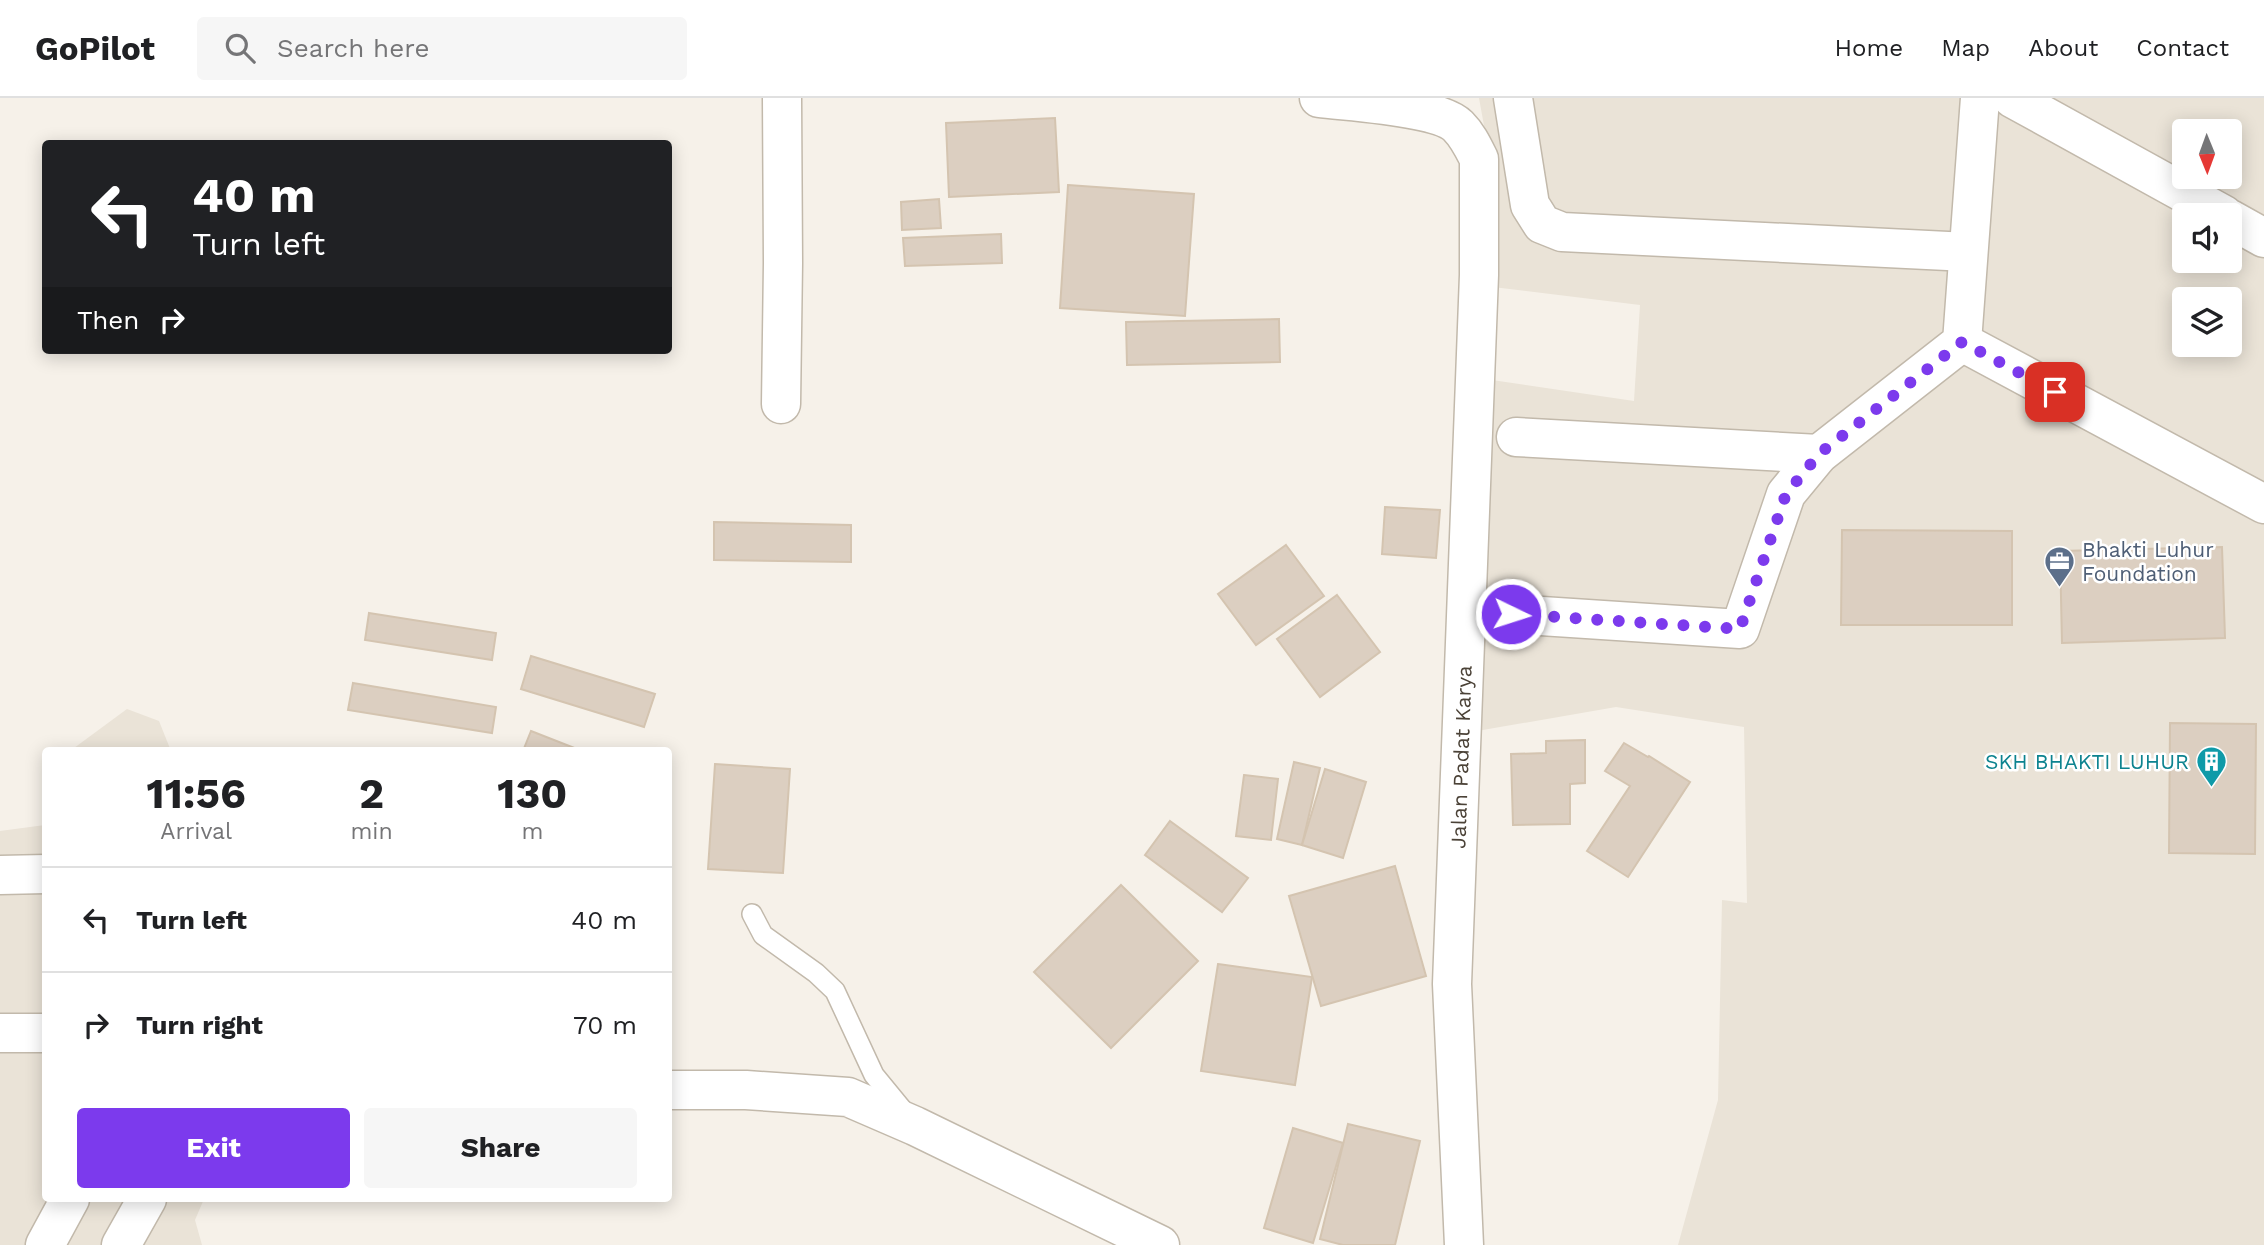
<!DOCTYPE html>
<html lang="en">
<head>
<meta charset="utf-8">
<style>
  :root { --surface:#fff; --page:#f6f6f6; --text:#202124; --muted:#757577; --line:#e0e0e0; --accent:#7c3aed }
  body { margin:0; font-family:"Work Sans",sans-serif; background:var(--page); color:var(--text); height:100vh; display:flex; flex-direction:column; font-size:26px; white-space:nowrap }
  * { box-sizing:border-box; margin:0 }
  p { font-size:23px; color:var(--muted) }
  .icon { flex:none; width:38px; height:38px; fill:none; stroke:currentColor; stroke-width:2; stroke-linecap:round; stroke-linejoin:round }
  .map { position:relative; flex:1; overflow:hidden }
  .side { position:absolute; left:42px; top:649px; width:630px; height:455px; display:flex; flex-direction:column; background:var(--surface); border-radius:7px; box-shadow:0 4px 18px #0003 }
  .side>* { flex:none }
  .banner { position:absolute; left:42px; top:42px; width:630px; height:214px; border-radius:7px; box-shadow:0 4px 18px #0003; background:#202124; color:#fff; overflow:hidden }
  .needle { width:46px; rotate:179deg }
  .fabs { position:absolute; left:2172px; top:21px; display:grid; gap:14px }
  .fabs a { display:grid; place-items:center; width:70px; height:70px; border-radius:7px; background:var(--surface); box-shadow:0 4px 18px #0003; font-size:35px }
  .pin { position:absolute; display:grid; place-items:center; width:60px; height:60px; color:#fff; margin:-30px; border-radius:14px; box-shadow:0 4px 10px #0006 }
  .me { position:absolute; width:77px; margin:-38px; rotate:94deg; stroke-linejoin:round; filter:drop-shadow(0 0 5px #0008) }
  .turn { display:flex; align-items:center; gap:24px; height:147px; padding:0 35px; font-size:32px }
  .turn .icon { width:91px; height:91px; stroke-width:2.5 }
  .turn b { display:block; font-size:49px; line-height:60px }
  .then { display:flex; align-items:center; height:66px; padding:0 35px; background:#0003; gap:14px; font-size:26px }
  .eta { display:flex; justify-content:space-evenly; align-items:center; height:119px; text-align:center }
  .eta b { font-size:42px; font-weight:700; line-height:49px }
  .cta { display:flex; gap:14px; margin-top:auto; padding:14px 35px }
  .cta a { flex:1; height:80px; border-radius:7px; background:var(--accent); color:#fff; font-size:28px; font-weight:700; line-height:80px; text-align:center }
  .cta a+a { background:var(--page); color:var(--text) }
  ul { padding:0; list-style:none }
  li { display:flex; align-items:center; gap:21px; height:105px; padding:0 35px; border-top:2px solid var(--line) }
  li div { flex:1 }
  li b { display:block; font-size:26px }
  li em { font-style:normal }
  header { display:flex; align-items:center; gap:42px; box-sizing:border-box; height:98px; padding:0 35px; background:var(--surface); border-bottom:2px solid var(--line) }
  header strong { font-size:33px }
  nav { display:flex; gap:38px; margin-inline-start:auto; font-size:24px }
  .search { width:490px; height:63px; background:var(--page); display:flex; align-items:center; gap:18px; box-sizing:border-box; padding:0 24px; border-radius:7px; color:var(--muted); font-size:26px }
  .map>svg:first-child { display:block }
  .residential { fill:#eae3d7; fill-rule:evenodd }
  .building { fill:#dccfc1; stroke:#d4c4b0; stroke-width:2 }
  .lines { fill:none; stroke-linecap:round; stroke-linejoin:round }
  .service-casing { stroke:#c2b9ab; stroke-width:22 }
  .minor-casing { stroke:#c2b9ab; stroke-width:41 }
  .service { stroke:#fff; stroke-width:19 }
  .minor { stroke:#fff; stroke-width:38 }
  .route { stroke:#7c3aed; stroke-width:12; stroke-dasharray:0 21.6 }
  .labels { text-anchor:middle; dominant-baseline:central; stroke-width:5; stroke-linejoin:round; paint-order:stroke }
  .service-label { font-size:21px; fill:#4e5e75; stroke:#fff; text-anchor:start }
  .street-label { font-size:21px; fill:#4b4237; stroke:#fff }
  .culture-label { font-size:21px; fill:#0d838f; stroke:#fff; text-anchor:end }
</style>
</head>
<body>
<header>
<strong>GoPilot</strong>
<div class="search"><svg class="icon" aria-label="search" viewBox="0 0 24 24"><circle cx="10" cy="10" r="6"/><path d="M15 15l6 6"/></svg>Search here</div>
<nav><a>Home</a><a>Map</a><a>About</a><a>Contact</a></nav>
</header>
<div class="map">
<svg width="2264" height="1147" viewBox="0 0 2264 1147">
  <rect width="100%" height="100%" fill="#f6f1e9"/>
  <g class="residential">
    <path d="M1479 0H2264V1147H1678L1718 1002 1722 802 1747 805 1744 629 1616 609 1477 633 1492 282 1634 303 1640 207 1493 189 1496 94ZM2184 33H2230V79H2184ZM2184 117H2230V163H2184ZM2184 201H2230V247H2184Z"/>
    <polygon points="127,611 159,623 171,653 70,653"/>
    <polygon points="45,727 46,1101 204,1101 195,1122 202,1147 0,1147 0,733"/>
  </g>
  <g class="building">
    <polygon points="1055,20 1059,94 949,99 946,25"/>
    <polygon points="1068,87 1194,96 1185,218 1060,210"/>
    <polygon points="939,101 941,130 902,132 901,104"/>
    <polygon points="1001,136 1002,165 905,168 903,140"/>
    <polygon points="1279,221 1280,264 1127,267 1126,224"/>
    <polygon points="1385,409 1440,412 1436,460 1382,456"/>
    <polygon points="714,424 851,427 851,464 714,462"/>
    <polygon points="1842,432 2012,433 2012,527 1841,527"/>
    <polygon points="1286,447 1324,498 1256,547 1218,496"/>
    <polygon points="2222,449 2225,540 2062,545 2060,453"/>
    <polygon points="1337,497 1380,554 1320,599 1277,541"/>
    <polygon points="369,515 496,535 492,562 365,542"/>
    <polygon points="531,558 655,596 644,629 521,591"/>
    <polygon points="353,585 496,609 492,635 348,612"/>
    <polygon points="2170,625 2256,626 2255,756 2169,755"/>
    <polygon points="531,633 582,653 523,653"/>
    <polygon points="1585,642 1585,685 1570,686 1570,726 1513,727 1511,656 1546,655 1546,643"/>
    <polygon points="1624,645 1648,659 1649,658 1690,684 1628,779 1587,753 1630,688 1605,673"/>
    <polygon points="1294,664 1320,670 1302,747 1277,741"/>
    <polygon points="715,666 790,671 783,775 708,771"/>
    <polygon points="1325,671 1366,684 1343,760 1302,747"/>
    <polygon points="1244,677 1278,681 1271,742 1236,738"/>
    <polygon points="1170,723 1248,780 1222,814 1145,757"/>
    <polygon points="1395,768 1426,878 1321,908 1289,798"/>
    <polygon points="1121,787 1198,863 1111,950 1034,874"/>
    <polygon points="1218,866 1312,879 1295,987 1201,973"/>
    <polygon points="1348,1026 1420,1043 1395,1147 1343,1147 1320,1141"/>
    <polygon points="1293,1030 1343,1045 1313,1145 1264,1130"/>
  </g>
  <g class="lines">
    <defs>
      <polyline id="service" points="752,816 763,837 816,875 835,893 874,977 906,1016"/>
      <g id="minor">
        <path d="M1319 0C1350 4 1437 8 1458 28 1468 38 1473 49 1479 61V177L1452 886 1464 1147"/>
        <polyline points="1513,0 1530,107 1542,126 1562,134 1968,154"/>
        <polyline points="2012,0 2224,117"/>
        <polyline points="2230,121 2264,140"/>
        <polyline points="1962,244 2264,406"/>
        <polyline points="781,306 783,165 782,0"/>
        <polyline points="1516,339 1819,356"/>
        <polyline points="1511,516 1740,531 1786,396 1819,356 1962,244 1980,0"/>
        <polyline points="0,777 46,776"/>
        <polyline points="0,935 46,935"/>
        <polyline points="668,992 746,992 848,999 915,1028 1160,1147"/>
        <polyline points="45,1147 70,1101"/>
        <polyline points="121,1147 147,1101"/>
      </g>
    </defs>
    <use href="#service" class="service-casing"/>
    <use href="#minor" class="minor-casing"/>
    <use href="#service" class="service"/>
    <use href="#minor" class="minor"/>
  </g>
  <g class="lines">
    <polyline class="route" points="1511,516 1740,531 1786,396 1819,356 1962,244 2055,294"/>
  </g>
  <defs>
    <symbol id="office-pin" viewBox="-11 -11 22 30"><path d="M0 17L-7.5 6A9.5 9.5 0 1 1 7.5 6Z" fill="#5c6f8a" stroke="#fff"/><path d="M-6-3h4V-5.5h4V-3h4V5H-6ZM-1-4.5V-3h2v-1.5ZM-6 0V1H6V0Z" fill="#fff"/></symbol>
    <symbol id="building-pin" viewBox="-11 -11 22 30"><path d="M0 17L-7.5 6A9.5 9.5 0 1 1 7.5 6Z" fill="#0f9aa8" stroke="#fff"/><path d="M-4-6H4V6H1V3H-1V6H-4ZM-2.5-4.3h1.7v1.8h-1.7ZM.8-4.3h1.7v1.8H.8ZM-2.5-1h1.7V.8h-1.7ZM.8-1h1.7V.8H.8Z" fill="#fff"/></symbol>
  </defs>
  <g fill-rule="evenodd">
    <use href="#office-pin" x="2042" y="446" width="35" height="47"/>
    <use href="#building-pin" x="2194" y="646" width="35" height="47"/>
  </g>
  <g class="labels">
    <g class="service-label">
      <text x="2082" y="451">Bhakti Luhur<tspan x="2082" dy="24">Foundation</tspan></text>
    </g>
    <g class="street-label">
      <text transform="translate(1461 659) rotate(-88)">Jalan Padat Karya</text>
    </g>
    <g class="culture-label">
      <text x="2189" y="663">SKH BHAKTI LUHUR</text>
    </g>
  </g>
</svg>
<div class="fabs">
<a><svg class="needle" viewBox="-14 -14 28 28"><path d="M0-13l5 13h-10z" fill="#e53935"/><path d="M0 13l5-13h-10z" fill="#757577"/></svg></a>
<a><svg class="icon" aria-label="sound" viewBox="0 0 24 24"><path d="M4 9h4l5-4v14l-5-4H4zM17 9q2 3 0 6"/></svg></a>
<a><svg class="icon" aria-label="layers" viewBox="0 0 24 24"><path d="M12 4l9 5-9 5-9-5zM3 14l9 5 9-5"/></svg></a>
</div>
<div class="pin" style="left:2055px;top:294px;background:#d93025"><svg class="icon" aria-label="arrive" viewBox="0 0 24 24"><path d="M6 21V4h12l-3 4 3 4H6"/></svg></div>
<svg class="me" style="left:1511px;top:516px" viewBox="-20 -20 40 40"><circle r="17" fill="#7c3aed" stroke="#fff" stroke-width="3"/><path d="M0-11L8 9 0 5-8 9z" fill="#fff"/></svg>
<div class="banner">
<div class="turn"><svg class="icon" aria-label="left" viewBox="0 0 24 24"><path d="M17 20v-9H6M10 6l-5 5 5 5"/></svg><div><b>40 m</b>Turn left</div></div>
<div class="then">Then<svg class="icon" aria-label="right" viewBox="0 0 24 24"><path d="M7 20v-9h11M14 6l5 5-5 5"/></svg></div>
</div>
<section class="side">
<div class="eta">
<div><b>11:56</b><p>Arrival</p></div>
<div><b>2</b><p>min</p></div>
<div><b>130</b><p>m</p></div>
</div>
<ul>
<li><svg class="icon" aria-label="left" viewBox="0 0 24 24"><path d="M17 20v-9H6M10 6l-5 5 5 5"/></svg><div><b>Turn left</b></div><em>40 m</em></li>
<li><svg class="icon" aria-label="right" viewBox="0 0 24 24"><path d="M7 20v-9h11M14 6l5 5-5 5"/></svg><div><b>Turn right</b></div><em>70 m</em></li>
</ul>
<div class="cta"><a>Exit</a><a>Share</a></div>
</section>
</div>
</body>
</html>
